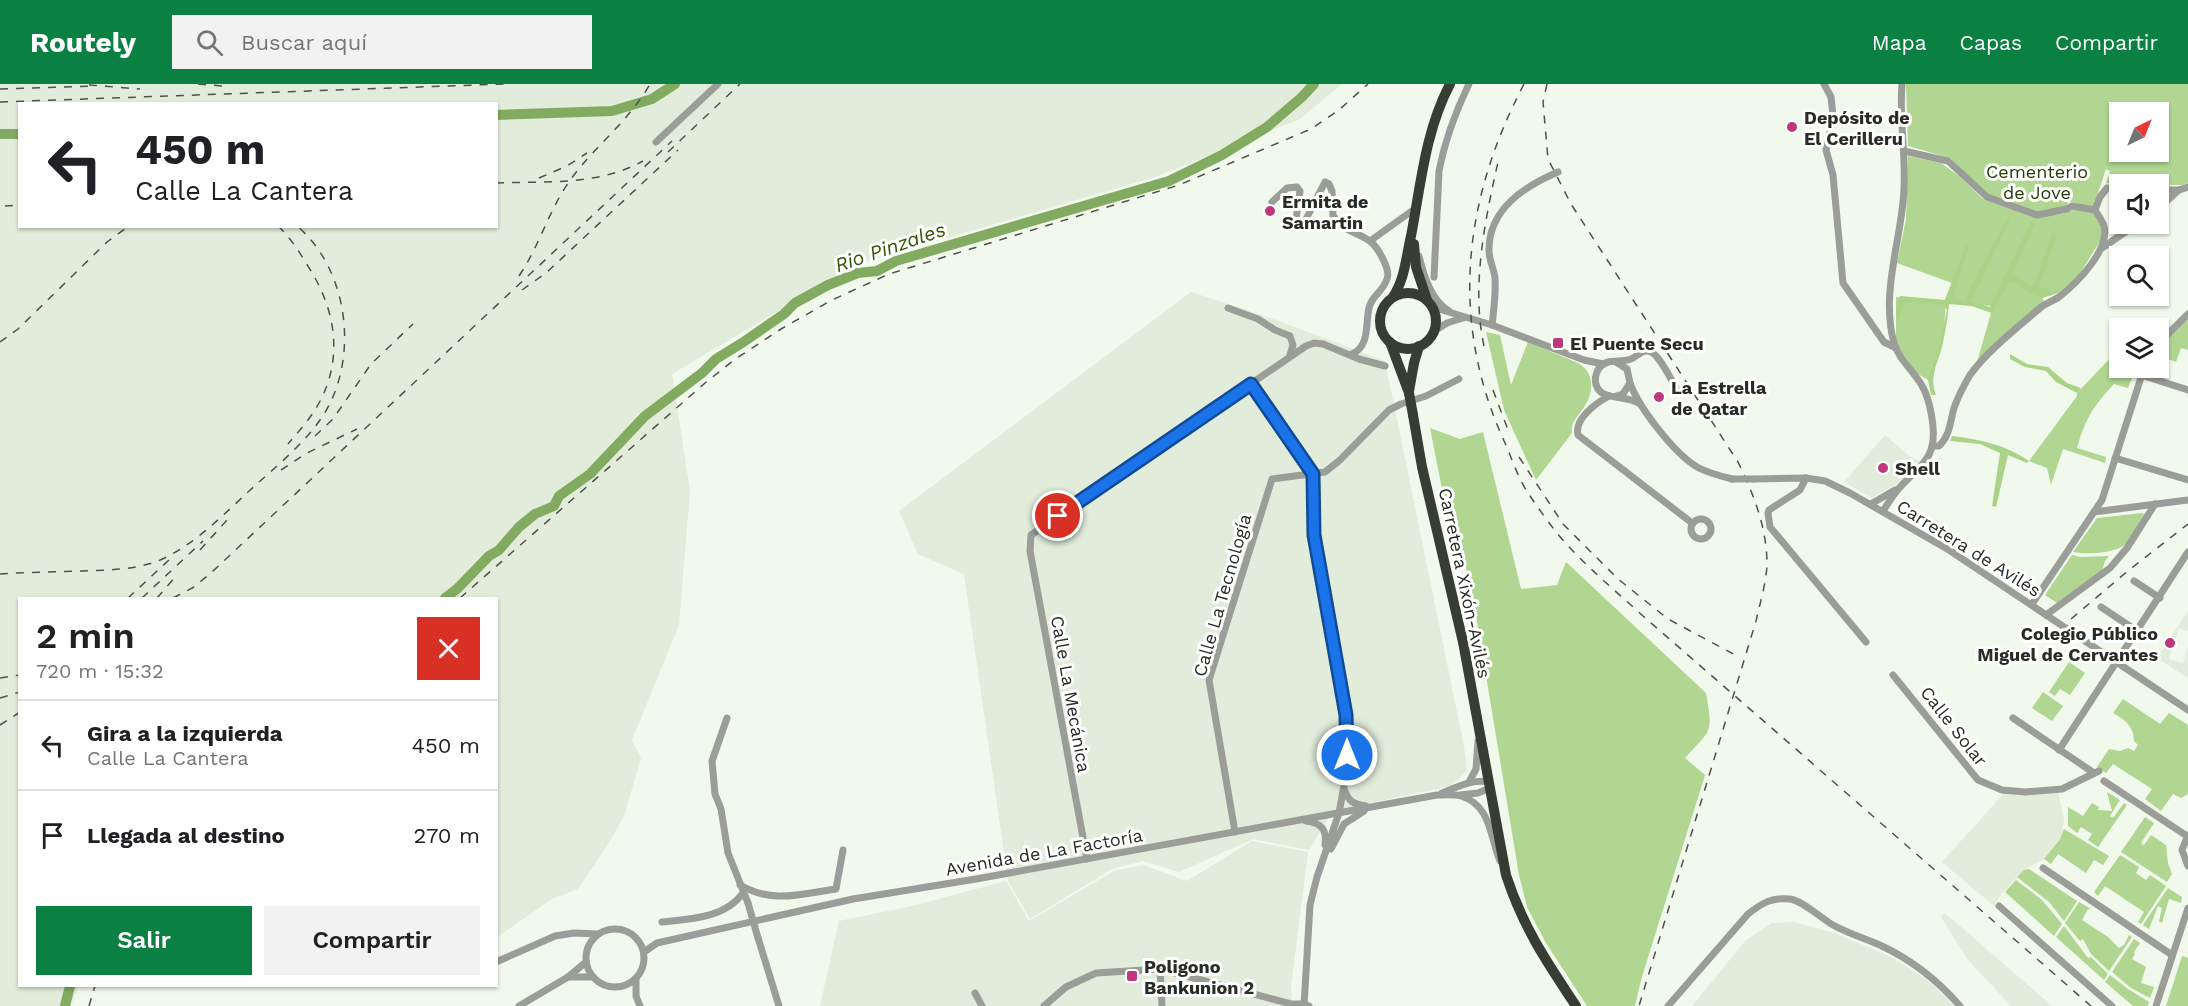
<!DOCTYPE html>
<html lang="es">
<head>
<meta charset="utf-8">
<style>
  :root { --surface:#fff; --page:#f2f2f2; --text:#202124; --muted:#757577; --line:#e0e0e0; --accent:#0b8043 }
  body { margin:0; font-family:"Work Sans",sans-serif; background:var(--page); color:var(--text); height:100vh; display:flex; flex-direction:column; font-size:22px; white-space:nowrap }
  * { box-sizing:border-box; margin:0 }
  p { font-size:20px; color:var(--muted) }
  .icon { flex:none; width:33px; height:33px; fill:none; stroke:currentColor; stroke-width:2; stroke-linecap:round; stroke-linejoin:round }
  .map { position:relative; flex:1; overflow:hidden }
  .panel { position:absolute; left:18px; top:513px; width:480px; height:390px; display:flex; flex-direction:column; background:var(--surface); border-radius:0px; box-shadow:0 2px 4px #0004 }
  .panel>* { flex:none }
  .guide { position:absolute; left:18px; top:18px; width:480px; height:126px; border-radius:0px; box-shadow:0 2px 4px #0004; background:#fff; color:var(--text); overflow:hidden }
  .needle { width:39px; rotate:43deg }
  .controls { position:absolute; left:2109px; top:18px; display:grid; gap:12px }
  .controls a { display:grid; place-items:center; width:60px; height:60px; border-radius:0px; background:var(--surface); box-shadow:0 2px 4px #0004; font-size:30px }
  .pin { position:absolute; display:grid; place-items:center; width:51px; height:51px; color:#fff; margin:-26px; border:3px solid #fff; border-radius:50%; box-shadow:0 2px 6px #0007 }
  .me { position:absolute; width:66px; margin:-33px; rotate:0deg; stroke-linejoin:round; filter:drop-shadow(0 0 4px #0008) }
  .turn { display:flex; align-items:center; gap:21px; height:126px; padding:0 18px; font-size:27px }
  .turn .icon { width:78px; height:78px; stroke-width:2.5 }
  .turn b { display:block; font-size:42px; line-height:51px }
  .round { display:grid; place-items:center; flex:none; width:63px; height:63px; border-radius:0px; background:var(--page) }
  .summary { display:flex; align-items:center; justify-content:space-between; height:102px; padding:0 18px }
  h1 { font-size:36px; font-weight:600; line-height:45px }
  .primary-button { display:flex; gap:12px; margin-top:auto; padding:12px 18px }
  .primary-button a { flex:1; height:69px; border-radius:0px; background:var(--accent); color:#fff; font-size:24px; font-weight:600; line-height:69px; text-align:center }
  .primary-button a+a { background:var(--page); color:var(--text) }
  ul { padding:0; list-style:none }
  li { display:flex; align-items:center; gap:18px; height:90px; padding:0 18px; border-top:2px solid var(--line) }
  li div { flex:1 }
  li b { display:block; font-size:22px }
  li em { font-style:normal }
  header { display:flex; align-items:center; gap:36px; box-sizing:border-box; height:84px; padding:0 30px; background:var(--accent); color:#fff }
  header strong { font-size:28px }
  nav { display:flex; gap:33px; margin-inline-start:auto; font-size:21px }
  .search { width:420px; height:54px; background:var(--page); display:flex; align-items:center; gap:15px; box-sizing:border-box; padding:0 21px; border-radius:0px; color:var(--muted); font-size:22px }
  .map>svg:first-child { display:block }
  .built { fill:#e2ecda; fill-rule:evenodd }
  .green { fill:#b0d692; fill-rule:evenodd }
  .forest { fill:#aad387 }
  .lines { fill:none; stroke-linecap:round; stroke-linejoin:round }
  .river { stroke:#82aa60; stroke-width:10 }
  .minor { stroke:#9a9d98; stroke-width:7 }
  .highway { stroke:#383d34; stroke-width:10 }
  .rail { stroke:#4e514b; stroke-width:1.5; stroke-dasharray:8 8; stroke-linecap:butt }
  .minor-bridge { stroke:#9a9d98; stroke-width:7 }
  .highway-bridge { stroke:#383d34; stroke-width:10 }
  .route-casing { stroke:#114b97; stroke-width:15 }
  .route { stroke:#1a73e8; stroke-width:10 }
  .poi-dot { fill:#be387b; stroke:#fff; stroke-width:2 }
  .labels { text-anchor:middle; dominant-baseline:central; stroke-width:6; stroke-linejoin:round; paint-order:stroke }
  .poi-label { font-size:18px; font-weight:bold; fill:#292b27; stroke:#fff; text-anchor:start }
  .park-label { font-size:18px; fill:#233c05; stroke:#fff }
  .street-label { font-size:18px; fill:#292b27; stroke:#fff }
  .water-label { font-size:20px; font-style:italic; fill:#315500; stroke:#fff }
</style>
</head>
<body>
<header>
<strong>Routely</strong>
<div class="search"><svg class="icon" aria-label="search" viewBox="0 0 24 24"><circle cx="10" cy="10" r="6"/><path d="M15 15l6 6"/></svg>Buscar aquí</div>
<nav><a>Mapa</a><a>Capas</a><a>Compartir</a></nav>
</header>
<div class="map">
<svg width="2188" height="922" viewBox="0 0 2188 922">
  <rect width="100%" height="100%" fill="#f1f8ec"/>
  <g class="built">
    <path d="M0 0H1342L1300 35 1158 92 858 180 672 290 690 407 679 541 632 656 641 674 624 732 605 765 578 805 552 815 497 853 496 514H20V902H78L71 922H0ZM20 20H496V142H20Z"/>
    <polygon points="1191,208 1276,236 1385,277 1464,662 1467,687 1450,702 1333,727 1309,766 1253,755 1179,788 1143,777 1112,785 1030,835 1008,797 964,490 918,470 899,427"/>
    <polygon points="1885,351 1909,372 1920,377 1898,399 1872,414 1844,398"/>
    <polygon points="2188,527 2188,547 2179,544 2175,556 2188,561 2175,557 2169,575 2183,579 2188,563 2188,594 2157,574"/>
    <polygon points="2058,707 2064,734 2062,751 2044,775 2024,786 2002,809 1994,822 1942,778 2004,709"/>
    <polygon points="1252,757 1308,768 1291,903 1292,922 820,922 839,837 912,822 1006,797 1029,837 1114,787 1143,781 1187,797"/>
    <polygon points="1945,829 2052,922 2011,922 1968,876 1941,833"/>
    <polygon points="1795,838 1837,850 1891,873 1926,895 1955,922 1692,922 1745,857 1772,839"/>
  </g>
  <g class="green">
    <path d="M1906 0H2188V99L2184 101H2119L2106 99 2110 87 2106 85 2093 124 2068 117 2067 124 2036 129 1987 111 1950 74 1908 62ZM2120 28H2158V68H2120Z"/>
    <path d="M1908 72 1941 79 1959 92 1983 115 2032 133 2062 130 2076 125 2093 129 2097 133 2101 144 2102 154 2077 194 2058 209 2042 214 2044 217 1977 278 1993 222 1946 219C1943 249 1945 270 1928 296L1918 290 1899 266 1896 254V213L1945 216 1952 199 1897 179 1906 135Z"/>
    <polygon points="2188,230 2188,266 2181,264 2176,278 2159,272 2159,260"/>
    <path d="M1486 248 1500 251 1511 301 1528 258 1578 279C1585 283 1590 289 1591 298 1593 325 1569 332 1572 349L1536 396 1504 326Z"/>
    <path d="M2114 270 2119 276 2120 284H2124L2122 290 2132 294 2128 304 2114 300C2093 323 2086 333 2077 364L2106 373 2105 379 2063 365 2051 401 2047 384 2029 377 2077 312V309Z"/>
    <path d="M1430 344 1460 355 1483 348 1521 505 1557 501 1566 478 1706 609C1713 650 1712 644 1685 674L1705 691 1641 896 1635 922H1587L1546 859 1527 823 1519 791 1471 501 1441 400Z"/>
    <path d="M2142 429 2144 430C2139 439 2134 453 2127 459 2117 469 2088 471 2073 468L2097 434Z"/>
    <polygon points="2072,471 2080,473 2109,472 2105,477 2102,487 2057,519 2045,511"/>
    <polygon points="2069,578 2085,589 2070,611 2060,605 2055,612 2049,608"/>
    <polygon points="2043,608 2063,622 2052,637 2032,624"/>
    <path d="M2123 615 2160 640 2169 629 2188 641V710L2181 714 2173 710 2161 727 2145 715 2152 705 2113 680 2106 689 2097 683 2109 665 2120 667 2128 664 2134 667 2138 661 2134 657C2134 642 2125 636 2113 629Z"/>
    <polygon points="2107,708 2120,716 2110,732 2113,734 2124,719 2127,721 2098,763 2088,756 2092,750 2081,743 2077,749 2068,742 2068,723 2083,732 2092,719 2099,723 2098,726 2112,727"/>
    <polygon points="2145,733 2154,739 2141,759 2144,761 2151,751 2166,761 2168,779 2172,790 2167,798 2121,768"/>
    <polygon points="2064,745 2109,772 2103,781 2094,776 2086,789 2058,770 2051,780 2044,775 2060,755"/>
    <polygon points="2120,771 2139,783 2136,789 2146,796 2150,791 2166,802 2141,840 2138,838 2144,828 2105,802 2098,812 2094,808"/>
    <polygon points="2029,785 2077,817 2064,837 2049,818 2017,793 2024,786"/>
    <polygon points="2016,796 2042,816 2062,840 2054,852 2005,808"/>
    <polygon points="2168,804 2182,813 2181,819 2169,815 2162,839 2159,837 2162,824 2158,822 2149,845 2143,841"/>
    <polygon points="2079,818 2091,825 2088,825 2082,836 2108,853 2119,864 2124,861 2129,851 2132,853 2109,887 2091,870 2083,855 2080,857 2065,839"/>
    <polygon points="2064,842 2088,874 2091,873 2108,890 2104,896 2056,853"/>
    <polygon points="2134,855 2140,859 2134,868 2135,870 2132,875 2146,883 2141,899 2154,903 2150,914 2131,904 2112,888"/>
    <polygon points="2182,872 2188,874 2188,922 2166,922"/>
    <polygon points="2110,891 2128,905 2149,918 2148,922 2133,922 2105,898"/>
  </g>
  <g class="forest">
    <path d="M2009 131 2010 135 1971 218 1990 223 2031 137 2035 140 2013 189 2033 203 2053 148 2057 151 2039 203 2053 207 2059 206 2058 209 2041 214 2010 197 1992 229 1971 222 1949 220C1948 234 1945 249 1942 263 1937 279 1929 295 1936 311H1931L1928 296 1939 262 1947 226 1944 221 1912 217 1904 219 1898 237C1895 228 1896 221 1900 212L1945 216 1966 160 1969 163 1953 215 1965 217 1974 196Z"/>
    <polygon points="2010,270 2027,280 2048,283 2067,299 2081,304 2077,309 2056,298 2046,287 2025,283 2010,275"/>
    <path d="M1952 352C1979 355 2006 361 2029 377L2027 379 2008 371 1996 423 1992 422 2000 369 1980 360 1950 357Z"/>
  </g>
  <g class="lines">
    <g class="river">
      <polyline points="496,31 612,27 652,15 675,0"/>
      <polyline points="0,50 20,50"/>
      <polyline points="445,514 457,505 489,472 499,466 519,443 535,430 554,422 559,412 590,390 645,332 702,289 716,275 742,259 784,230 795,219 828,201 858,189 877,187 896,177 1169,97 1222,71 1267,43 1302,13 1314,0"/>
      <polyline points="65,922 70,902"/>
    </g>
    <g class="minor">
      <polyline points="1824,0 1831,13 1832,22 1833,34 1826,66 1833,91 1843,199 1884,258 1896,264"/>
      <polyline points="656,58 718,0"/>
      <polyline points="1904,67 1948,77 1987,113 2037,131 2067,125 2072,122 2095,126"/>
      <polyline points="2158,106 2179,106 2188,103"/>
      <path d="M1272 118 1287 104 1297 103 1300 107 1296 135 1299 139H1304L1325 98 1329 100 1332 107 1333 132C1337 135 1339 139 1343 142 1351 149 1363 151 1371 158 1378 164 1391 186 1387 195 1382 210 1369 212 1368 230 1366 245 1368 263 1352 270"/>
      <polyline points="2158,125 2179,106"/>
      <polyline points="2095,126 2100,113 2107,104 2120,105"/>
      <polyline points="1370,157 1416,124"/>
      <polyline points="2102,164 2137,140"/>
      <path d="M1419 172C1424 192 1431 216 1449 227"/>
      <path d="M1434 193 1439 87C1445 56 1455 29 1469 0"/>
      <polyline points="1432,223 1492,241 1584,276 1603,280"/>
      <polyline points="1228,224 1258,235 1275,246 1290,252 1293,261 1290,271"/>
      <path d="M1492 241C1494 225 1496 210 1495 194 1494 185 1489 176 1489 167 1488 125 1525 102 1558 88"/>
      <polyline points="1433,248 1447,239 1463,234"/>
      <polyline points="2158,260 2188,230"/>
      <polyline points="2141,291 2188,306"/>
      <path d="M1630 299C1639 324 1674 369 1697 383 1708 389 1720 392 1732 395"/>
      <polyline points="1251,300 1313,390 1314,451 1346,631 1346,691 1339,729 1317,793 1310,821 1304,922"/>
      <path d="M1609 312C1596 319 1574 335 1578 351L1692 439"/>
      <polyline points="1616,312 1623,310 1630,299 1627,285 1616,278"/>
      <path d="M1640 320C1627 311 1605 316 1598 305 1592 295 1597 281 1608 278 1615 276 1623 278 1631 275 1638 272 1643 264 1651 268 1660 272 1672 297 1677 306"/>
      <path d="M1932 362H1939C1950 352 1950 338 1954 324 1958 313 1964 301 1970 291 1986 268 2018 243 2040 224 2046 219 2053 217 2059 213 2077 199 2110 166 2104 142 2102 136 2098 131 2095 126"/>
      <polyline points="2115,374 2188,396"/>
      <polyline points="1806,394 1800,406 1769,426 1768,429 1770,443 1866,558"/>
      <polyline points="1754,395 1806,394 1825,397 1850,409 1949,466 2188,626"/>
      <polyline points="1871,420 1895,406"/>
      <path d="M1883 427C1889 418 1894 409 1902 401 1912 390 1929 378 1932 362 1936 346 1930 314 1921 300 1912 285 1899 276 1894 259 1880 208 1902 155 1904 105 1906 70 1899 35 1902 0"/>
      <polyline points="2094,428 2188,416"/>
      <circle cx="1701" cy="445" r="10"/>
      <polyline points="2134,497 2160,514"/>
      <polyline points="2032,520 2102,416 2144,284"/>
      <polyline points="2101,523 2137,547"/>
      <polyline points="2046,531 2110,484 2127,464 2155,420"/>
      <polyline points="1893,591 1978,696 2002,706 2025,708 2062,705 2099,687"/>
      <polyline points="727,634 712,677 715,710 721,725 728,769 748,819"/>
      <polyline points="2013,634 2094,689"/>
      <polyline points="2059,666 2188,468"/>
      <polyline points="2104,697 2187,752"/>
      <polyline points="1469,698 1476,685 1478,657"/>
      <path d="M1344 705C1349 718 1353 720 1366 722"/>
      <path d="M1442 709C1458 703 1471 695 1489 698"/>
      <polyline points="1460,711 1478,709 1490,704"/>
      <path d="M1306 737C1322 739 1327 746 1325 761"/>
      <polyline points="1235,748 1209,596 1272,395 1325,388 1340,376 1389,326 1401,320 1426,312 1459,295"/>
      <polyline points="2188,751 2182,766 2188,782"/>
      <polyline points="1331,765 1344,740 1364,727"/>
      <polyline points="1087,775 1030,467 1031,451 1306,262 1314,259 1323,260 1359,275 1385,282"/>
      <polyline points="2043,784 2172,871"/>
      <path d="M740 801C773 820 800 810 836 805L843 766"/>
      <polyline points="1999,822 2112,922"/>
      <path d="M662 838C691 835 725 834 743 809"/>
      <circle cx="615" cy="874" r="29"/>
      <polyline points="758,854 779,922"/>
      <path d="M644 868 657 859 853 815 976 795 1437 711C1444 711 1454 710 1461 712 1491 721 1490 753 1500 777"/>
      <polyline points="496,878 555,852 574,849 598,850"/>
      <polyline points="1160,885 1162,922"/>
      <polyline points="568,893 593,893"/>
      <polyline points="636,895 636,912 640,922"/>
      <polyline points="975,909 982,922"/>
      <polyline points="519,922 568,893 586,878"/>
      <polyline points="1044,922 1066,903 1096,889 1160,885 1291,920 1304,920 1309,922"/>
      <path d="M1668 922 1748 830C1762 819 1772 813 1790 815 1803 817 1821 834 1833 841 1849 850 1867 855 1884 863 1913 877 1939 898 1960 922"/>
      <polyline points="2156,922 2188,824"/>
    </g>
    <g class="highway">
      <polyline points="1414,160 1416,183 1427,216"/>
      <circle cx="1408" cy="237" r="28"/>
      <path d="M1393 213C1405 195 1406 173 1411 152 1421 100 1425 48 1450 0"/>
      <polyline points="1390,258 1409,309"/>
      <polyline points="1409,307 1414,279 1419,262"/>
      <path d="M1413 331 1422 383 1463 558 1506 791C1523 843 1546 877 1576 922"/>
    </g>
    <g class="rail">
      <polyline points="198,0 222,2"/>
      <path d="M1524 0C1463 116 1449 238 1505 359 1512 375 1518 394 1528 409 1541 428 1556 450 1573 467 1595 490 1619 510 1643 532L2091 922"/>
      <path d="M1547 0 1543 18 1548 75 1571 120 1738 378C1754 411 1767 444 1767 481 1766 500 1760 519 1756 537L1639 922"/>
      <polyline points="89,1 140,5"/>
      <polyline points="0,5 96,2"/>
      <polyline points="0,18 504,0"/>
      <polyline points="668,68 740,0"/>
      <polyline points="539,94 567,82 587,69"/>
      <path d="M496 99C546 97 598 102 643 77"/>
      <polyline points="5,122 20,121"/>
      <path d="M278 142C292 155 301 171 311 187 336 228 343 275 319 319 311 334 299 347 288 360"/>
      <path d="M519 192C540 161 549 125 571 95 595 62 629 37 650 0"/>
      <polyline points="522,206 546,189 678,66"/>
      <polyline points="0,258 18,245 107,158 129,142"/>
      <path d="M1484 262C1471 203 1485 136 1498 78"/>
      <polyline points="1493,306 1510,351"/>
      <polyline points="315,352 333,335 371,280 413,240"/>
      <polyline points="1519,373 1563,440 1618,495 1668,535 1739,573"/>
      <polyline points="281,386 307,369 357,345"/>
      <polyline points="200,466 228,435"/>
      <path d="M0 490C27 488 55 488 82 487 108 486 134 486 158 477 193 462 221 433 248 408 274 384 305 360 324 330 359 274 349 186 297 142"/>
      <polyline points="128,514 169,476"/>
      <polyline points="142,514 203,457"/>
      <polyline points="157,514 176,492"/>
      <polyline points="173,514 194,503 212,488 672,57"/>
      <polyline points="460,514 705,299 734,276 781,245 832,216 889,190 1179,101 1311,45 1339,26 1368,0"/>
      <polyline points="2071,535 2129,486 2188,440"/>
      <polyline points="0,594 20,591"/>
      <polyline points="0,614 20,608"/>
      <polyline points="0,641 20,628"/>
      <polyline points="89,922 95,902"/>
    </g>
    <g class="minor-bridge">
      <polyline points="1732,395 1754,395"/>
      <polyline points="748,819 758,854"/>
    </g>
    <polyline class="highway-bridge" points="1409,309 1413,331"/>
  </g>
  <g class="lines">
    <defs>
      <polyline id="route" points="1058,432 1251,300 1313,390 1314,451 1346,631 1347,671"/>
    </defs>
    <use href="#route" class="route-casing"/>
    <use href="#route" class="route"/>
  </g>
  <g class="poi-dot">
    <circle cx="1792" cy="43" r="6"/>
    <circle cx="1270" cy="127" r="6"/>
    <rect x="1552" y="253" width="12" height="12" rx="3"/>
    <circle cx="1659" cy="313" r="6"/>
    <circle cx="1883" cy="384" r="6"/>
    <circle cx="2170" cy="559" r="6"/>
    <rect x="1126" y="886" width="12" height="12" rx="3"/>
  </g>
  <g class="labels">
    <g class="poi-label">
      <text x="1804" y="33">Depósito de<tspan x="1804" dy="21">El Cerilleru</tspan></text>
      <text x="1282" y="117">Ermita de<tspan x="1282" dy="21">Samartin</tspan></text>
      <text x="1570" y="259">El Puente Secu</text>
      <text x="1671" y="303">La Estrella<tspan x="1671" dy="21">de Qatar</tspan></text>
      <text x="1895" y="384">Shell</text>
      <text x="2158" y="549" text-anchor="end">Colegio Público<tspan x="2158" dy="21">Miguel de Cervantes</tspan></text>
      <text x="1144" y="882">Poligono<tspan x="1144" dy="21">Bankunion 2</tspan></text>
    </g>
    <g class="park-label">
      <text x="2037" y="87">Cementerio<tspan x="2037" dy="21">de Jove</tspan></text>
    </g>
    <g class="street-label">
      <text transform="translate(1969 464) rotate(32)">Carretera de Avilés</text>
      <text transform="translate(1465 499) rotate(78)">Carretera Xixón-Avilés</text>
      <text transform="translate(1222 511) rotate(-74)">Calle La Tecnología</text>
      <text transform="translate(1071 610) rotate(80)">Calle La Mecánica</text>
      <text transform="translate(1954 642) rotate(52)">Calle Solar</text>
      <text transform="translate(1044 768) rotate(-10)">Avenida de La Factoría</text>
    </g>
    <g class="water-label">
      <text transform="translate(890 163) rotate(-19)">Rio Pinzales</text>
    </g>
  </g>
</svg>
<div class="controls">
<a><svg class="needle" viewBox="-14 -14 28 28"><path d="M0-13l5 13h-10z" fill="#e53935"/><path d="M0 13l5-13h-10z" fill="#757577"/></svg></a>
<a><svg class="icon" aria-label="sound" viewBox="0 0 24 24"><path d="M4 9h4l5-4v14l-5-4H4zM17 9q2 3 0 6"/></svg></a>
<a><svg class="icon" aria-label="search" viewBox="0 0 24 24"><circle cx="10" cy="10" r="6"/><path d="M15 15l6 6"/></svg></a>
<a><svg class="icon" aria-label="layers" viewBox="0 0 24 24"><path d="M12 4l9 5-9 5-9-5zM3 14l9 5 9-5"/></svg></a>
</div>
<div class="pin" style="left:1058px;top:432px;background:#d93025"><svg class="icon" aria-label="arrive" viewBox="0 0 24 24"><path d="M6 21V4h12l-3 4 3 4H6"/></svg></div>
<svg class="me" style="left:1347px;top:671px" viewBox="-20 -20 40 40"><circle r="17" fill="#1a73e8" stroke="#fff" stroke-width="3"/><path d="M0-11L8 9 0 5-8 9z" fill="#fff"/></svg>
<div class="guide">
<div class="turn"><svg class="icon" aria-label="left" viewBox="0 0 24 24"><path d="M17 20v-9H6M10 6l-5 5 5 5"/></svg><div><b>450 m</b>Calle La Cantera</div></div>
</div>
<section class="panel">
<div class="summary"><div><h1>2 min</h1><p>720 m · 15:32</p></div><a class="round" style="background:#d93025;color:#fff"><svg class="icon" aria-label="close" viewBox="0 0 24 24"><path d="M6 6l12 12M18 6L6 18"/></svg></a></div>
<ul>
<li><svg class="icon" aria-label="left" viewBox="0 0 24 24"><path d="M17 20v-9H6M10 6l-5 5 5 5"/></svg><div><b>Gira a la izquierda</b><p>Calle La Cantera</p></div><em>450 m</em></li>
<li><svg class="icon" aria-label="arrive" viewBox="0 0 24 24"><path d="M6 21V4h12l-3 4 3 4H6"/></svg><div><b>Llegada al destino</b></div><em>270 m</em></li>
</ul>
<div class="primary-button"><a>Salir</a><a>Compartir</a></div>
</section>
</div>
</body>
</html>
